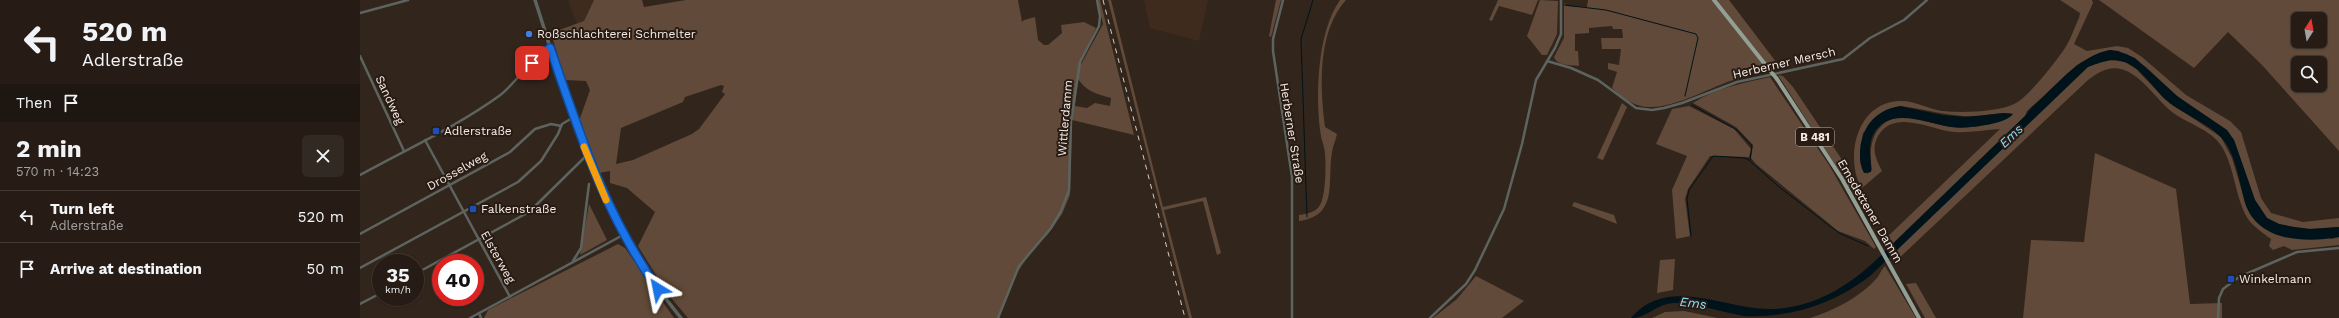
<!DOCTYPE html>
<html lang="en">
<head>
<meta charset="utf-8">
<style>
  :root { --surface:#261c15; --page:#322922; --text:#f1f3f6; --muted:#a4a1a0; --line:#423a34 }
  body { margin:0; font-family:"Work Sans",sans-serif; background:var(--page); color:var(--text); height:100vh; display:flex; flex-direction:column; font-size:15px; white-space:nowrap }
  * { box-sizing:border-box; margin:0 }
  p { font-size:13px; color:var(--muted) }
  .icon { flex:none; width:22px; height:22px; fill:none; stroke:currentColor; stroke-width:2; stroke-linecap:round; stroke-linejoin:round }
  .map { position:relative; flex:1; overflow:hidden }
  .details { display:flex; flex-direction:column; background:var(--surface); width:360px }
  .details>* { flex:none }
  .banner { background:#261c15; color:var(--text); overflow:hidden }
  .needle { width:26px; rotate:11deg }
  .controls { position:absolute; left:1931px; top:12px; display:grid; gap:8px }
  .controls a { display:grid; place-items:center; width:36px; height:36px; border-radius:6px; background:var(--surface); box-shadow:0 1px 3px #0004,0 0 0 1px var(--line); font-size:20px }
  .speed { position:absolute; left:12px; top:254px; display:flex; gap:8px; font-size:20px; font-weight:700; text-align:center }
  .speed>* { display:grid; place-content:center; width:52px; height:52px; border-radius:50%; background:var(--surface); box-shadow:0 1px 3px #0004,0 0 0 1px var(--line); line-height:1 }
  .speed small { font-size:10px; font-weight:400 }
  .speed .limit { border:6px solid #d22; background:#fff; color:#111 }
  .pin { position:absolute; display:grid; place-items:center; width:34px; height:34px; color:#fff; margin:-17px; border-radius:8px; box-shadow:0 2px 6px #0006 }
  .me { position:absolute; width:44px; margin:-22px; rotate:325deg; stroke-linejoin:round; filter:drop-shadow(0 0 3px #0008) }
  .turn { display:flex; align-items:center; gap:14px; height:84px; padding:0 16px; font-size:18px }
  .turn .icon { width:52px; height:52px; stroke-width:2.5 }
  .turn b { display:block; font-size:28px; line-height:34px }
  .then { display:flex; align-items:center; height:38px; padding:0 16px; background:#0003; gap:8px; font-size:15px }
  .round { display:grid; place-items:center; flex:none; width:42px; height:42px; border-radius:6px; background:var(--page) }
  .summary { display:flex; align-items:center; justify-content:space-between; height:68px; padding:0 16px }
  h1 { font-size:24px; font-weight:700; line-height:30px }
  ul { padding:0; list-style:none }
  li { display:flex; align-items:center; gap:12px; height:52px; padding:0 16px; border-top:1px solid var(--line) }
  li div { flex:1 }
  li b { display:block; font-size:15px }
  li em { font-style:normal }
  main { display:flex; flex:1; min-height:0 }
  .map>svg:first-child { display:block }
  .built { fill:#3e2b1e }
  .green { fill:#614a39; fill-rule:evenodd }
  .water { fill:#00121a }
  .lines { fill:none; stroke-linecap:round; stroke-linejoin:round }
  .stream { stroke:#00121a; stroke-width:1 }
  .minor { stroke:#5d645f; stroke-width:2.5 }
  .tertiary { stroke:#5d645f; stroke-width:3.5 }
  .primary { stroke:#919f95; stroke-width:4 }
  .rail { stroke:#d7cdc6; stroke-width:1; stroke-dasharray:5 5; stroke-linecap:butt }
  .primary-bridge { stroke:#919f95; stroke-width:4 }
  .route-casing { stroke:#114b97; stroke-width:10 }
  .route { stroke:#1a73e8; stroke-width:7 }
  .slow { stroke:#f59e0b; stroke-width:7 }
  .shop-dot { fill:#3f7fe0; stroke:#281b13; stroke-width:1.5 }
  .transit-dot { fill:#1a4fb4; stroke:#281b13; stroke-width:1.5 }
  .labels { text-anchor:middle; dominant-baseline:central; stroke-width:4; stroke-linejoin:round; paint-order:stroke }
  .shield { fill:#281b13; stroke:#b8aea7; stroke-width:1 }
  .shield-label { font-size:11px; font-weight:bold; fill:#f6ede6 }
  .poi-label { font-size:12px; fill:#f6ede6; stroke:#281b13; text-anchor:start }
  .street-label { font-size:12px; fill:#f6ede6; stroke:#281b13 }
  .water-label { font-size:13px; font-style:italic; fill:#8ddffa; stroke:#281b13 }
</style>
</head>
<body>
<main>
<section class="details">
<div class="banner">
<div class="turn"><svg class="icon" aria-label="left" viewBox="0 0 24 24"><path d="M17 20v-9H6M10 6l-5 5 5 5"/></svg><div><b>520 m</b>Adlerstraße</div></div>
<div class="then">Then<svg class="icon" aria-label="arrive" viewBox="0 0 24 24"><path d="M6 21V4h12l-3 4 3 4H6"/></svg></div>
</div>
<div class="summary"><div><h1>2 min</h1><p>570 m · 14:23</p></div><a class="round"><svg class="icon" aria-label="close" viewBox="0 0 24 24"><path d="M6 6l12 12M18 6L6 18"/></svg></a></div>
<ul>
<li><svg class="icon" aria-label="left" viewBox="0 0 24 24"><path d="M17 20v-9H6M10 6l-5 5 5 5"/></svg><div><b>Turn left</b><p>Adlerstraße</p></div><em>520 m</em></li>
<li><svg class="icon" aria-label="arrive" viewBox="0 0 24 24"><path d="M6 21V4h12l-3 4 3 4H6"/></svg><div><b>Arrive at destination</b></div><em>50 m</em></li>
</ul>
</section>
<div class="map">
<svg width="1979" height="318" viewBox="0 0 1979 318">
  <rect width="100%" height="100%" fill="#32251c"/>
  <g class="built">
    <polygon points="208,0 234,0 224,21 217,24"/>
    <polygon points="784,0 848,0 839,41 790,28"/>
  </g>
  <g class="green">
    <path d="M234 0H282L284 7 326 0H658L662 22 664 20 675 17 678 40 684 45H688L702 33 701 25 724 22 736 28 719 64V68L743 24 737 0H740L774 135 712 120 710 195 702 214 688 234 672 250 657 273 639 318H328L307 293 278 246 295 212 267 188 250 183V171L239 173 237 170 219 121 230 90 226 81 205 80 191 33 224 21ZM718 79C726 91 736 94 751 98L750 106 735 103 727 108 715 106ZM361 85 364 86 362 92 365 94 339 129 332 134 273 160 256 164 261 128 323 102 325 97Z"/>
    <polygon points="748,0 751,0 803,207 846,197 861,253 857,255 843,201 804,210 832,318 829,318"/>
    <polygon points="916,0 921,0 911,37 909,36"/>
    <path d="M980 0H986C957 32 960 87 965 127L977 134C976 140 973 145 972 152 967 181 979 216 939 221V215C947 214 956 212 960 205 966 195 966 165 965 154 965 148 962 142 961 136 955 98 957 32 980 0Z"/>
    <polygon points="1138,0 1178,0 1172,15 1139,6 1132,21 1129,20"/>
    <polygon points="1180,0 1198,1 1197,34 1187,55 1182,55 1167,36"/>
    <path d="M1228 0H1369L1420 67C1404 73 1387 76 1370 81 1348 89 1315 107 1292 107 1276 108 1263 99 1252 88L1257 72 1248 69V63L1259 65 1261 49H1242L1241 38H1263L1262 29H1253L1252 26 1229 28V33L1215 34V51H1218L1219 66C1210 65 1197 66 1194 57L1204 38V3L1207 6 1227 7Z"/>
    <path d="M1700 0H1732L1733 3 1714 44 1727 51 1757 46 1768 48 1782 57 1826 95 1870 121 1881 132 1901 198 1911 213 1943 222 1979 218V227L1950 229 1934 227 1919 224 1907 218 1895 200 1874 140 1817 96 1786 67 1767 54 1750 50 1739 53 1717 65 1667 111 1665 116 1527 249 1523 241 1640 129C1624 130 1610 133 1594 132 1571 130 1534 108 1518 136 1511 149 1516 159 1522 171L1502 188C1501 185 1498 181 1497 178 1487 145 1502 101 1541 101 1556 101 1568 109 1582 111 1601 113 1638 112 1654 104 1667 99 1697 60 1705 48 1711 39 1714 28 1719 18L1720 13ZM1540 106C1567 109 1592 118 1620 116 1630 115 1643 111 1653 114 1643 125 1606 129 1591 127 1576 125 1561 118 1546 117 1515 117 1507 144 1512 170L1507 174 1500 162 1503 133Z"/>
    <path d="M1739 0H1979V151L1902 65 1868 32 1834 68ZM1938 19H1960V41H1938ZM1938 63H1960V85H1938Z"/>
    <path d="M1750 60 1765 62 1776 69 1806 100 1861 137 1872 158 1886 205 1893 217 1972 239 1979 237V245L1932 250 1924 246 1913 250 1909 246 1911 239C1903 233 1894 227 1888 219 1875 198 1875 168 1862 147 1852 130 1828 124 1812 112 1798 101 1782 76 1764 70 1750 65 1739 72 1728 80L1535 262 1531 255 1709 83 1728 66Z"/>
    <polygon points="1418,75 1423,76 1433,87 1499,185 1501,191 1500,200 1498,201"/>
    <path d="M1410 77 1469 165 1516 247 1514 249 1505 241 1478 231 1396 164 1391 158 1393 145 1376 127 1333 103C1356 88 1383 83 1410 77Z"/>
    <polygon points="1262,103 1267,107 1243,160 1237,158"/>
    <polygon points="1329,106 1374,129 1391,149 1389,157 1350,156 1328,189 1325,199 1330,236 1316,239 1312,190 1327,156 1296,144 1312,109"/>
    <polygon points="1735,153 1816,189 1830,304 1862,303 1862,318 1663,318 1671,240 1724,242"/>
    <polygon points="1214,202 1254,215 1257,224 1212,206"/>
    <polygon points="229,204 247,240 220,255"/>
    <polygon points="258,244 265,248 314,318 124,318 128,310"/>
    <polygon points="1315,259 1313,290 1297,293 1300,260"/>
    <path d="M1525 266 1556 318H1450C1475 310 1499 298 1517 278 1520 274 1521 270 1525 266Z"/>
    <polygon points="1116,276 1164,301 1142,318 1073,318 1097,299"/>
    <polygon points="1556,283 1576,318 1565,318 1546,284"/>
    <polygon points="1324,311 1358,318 1292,318 1305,312"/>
  </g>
  <g class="water">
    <path d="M1750 50 1758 51 1775 58 1817 96 1867 130 1874 140 1895 200 1907 218 1919 224 1934 227 1950 229 1979 227V237C1945 243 1898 242 1885 203 1880 184 1877 162 1867 145 1854 124 1824 116 1806 100 1793 88 1781 67 1764 62 1751 57 1740 63 1728 67L1510 276C1474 304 1431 318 1384 316 1362 312 1339 304 1316 303 1298 302 1288 318 1271 318 1309 274 1366 311 1413 309 1453 307 1484 289 1513 263L1665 116 1671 108C1696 87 1716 57 1750 50Z"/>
    <path d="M1540 106 1582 115 1606 117 1644 113 1653 114C1648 120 1639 122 1631 124 1618 126 1605 129 1592 127 1568 124 1528 104 1513 135 1507 147 1512 160 1511 172L1504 173C1501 168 1500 161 1500 155 1500 129 1514 110 1540 106Z"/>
  </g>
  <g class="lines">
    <g class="stream">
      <polyline points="1204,5 1246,10 1336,34 1338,38 1325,96"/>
      <polyline points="1332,105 1377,130 1392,146 1390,160"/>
      <polyline points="947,217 941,39 953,0"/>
      <polyline points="1331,236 1327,199 1329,190 1353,156 1384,158 1389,160 1418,186 1479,233 1508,246"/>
      <polyline points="113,318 117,316"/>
    </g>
    <g class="minor">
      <polyline points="923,0 913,39 913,51 932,177 932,318"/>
      <polyline points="0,13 48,0"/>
      <polyline points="0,56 44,151"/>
      <polyline points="1187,61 1211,68 1238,80 1276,108 1292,110 1304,108 1322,103 1377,82 1483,59 1510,38 1544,20 1567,0"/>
      <polyline points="65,140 150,297"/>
      <path d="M0 175C47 149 96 127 139 96 156 84 171 56 190 48"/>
      <polyline points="0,234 150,152 175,129 191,124 201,126"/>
      <polyline points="213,261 221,248 229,184"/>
      <polyline points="0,268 158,182 181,161 198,134 202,124 214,117"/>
      <polyline points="55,274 169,212 226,156"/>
      <polyline points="0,304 21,293"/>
      <polyline points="119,313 121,318"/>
      <polyline points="110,318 263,235"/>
      <polyline points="638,318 659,266 691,228 701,211 709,190 711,121 720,62 739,26 740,16 737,0"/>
      <polyline points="1070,318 1106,284 1115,270 1144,209 1162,144 1176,80 1195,48 1201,34 1201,0"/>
      <polyline points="1858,318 1859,298 1863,289 1879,277 1937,252 1979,248"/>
    </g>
    <path class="tertiary" d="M175 0C201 79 222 163 264 236 280 265 300 292 321 318"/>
    <g class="primary">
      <polyline points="1354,0 1408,68"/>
      <polyline points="1417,79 1482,179 1559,318"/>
    </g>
    <polyline class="rail" points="743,0 825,318"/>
    <polyline class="primary-bridge" points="1408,68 1417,79"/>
  </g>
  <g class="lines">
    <defs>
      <path id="route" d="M172 63 190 48C221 136 243 211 298 289"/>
    </defs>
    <use href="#route" class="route-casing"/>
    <use href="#route" class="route"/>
    <polyline class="slow" points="224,147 246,200"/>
  </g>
  <circle class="shop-dot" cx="169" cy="34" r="4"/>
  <g class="transit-dot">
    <rect x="72" y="127" width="8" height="8" rx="2"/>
    <rect x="109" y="205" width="8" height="8" rx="2"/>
    <rect x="1867" y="275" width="8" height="8" rx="2"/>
  </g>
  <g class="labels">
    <rect class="shield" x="1436" y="128" width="38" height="18" rx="3"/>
    <g class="shield-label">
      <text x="1455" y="137">B 481</text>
    </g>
    <g class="poi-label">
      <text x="177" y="34">Roßschlachterei Schmelter</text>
      <text x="84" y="131">Adlerstraße</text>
      <text x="121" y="209">Falkenstraße</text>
      <text x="1879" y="279">Winkelmann</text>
    </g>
    <g class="street-label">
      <text transform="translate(1424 63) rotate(-13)">Herberner Mersch</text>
      <text transform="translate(30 100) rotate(65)">Sandweg</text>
      <text transform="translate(705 118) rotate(-85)">Wittlerdamm</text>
      <text transform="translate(932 133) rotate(81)">Herberner Straße</text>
      <text transform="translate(97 171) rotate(-29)">Drosselweg</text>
      <text transform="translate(1510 211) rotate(60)">Emsdettener Damm</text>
      <text transform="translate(138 257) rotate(61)">Elsterweg</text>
    </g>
    <g class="water-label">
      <text transform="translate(1651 136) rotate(-44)">Ems</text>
      <text transform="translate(1333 303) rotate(7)">Ems</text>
    </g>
  </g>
</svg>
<div class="controls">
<a><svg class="needle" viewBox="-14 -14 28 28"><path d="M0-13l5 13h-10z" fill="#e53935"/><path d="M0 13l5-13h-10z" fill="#a4a1a0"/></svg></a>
<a><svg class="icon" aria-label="search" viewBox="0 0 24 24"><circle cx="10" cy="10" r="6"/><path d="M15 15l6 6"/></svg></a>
</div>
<div class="speed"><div>35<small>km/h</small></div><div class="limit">40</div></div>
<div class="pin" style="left:172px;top:63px;background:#d93025"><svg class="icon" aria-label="arrive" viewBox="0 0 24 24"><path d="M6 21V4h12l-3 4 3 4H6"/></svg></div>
<svg class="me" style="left:298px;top:289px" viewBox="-20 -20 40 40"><path d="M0-17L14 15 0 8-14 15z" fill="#1a73e8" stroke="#fff" stroke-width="4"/></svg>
</div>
</main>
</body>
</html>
